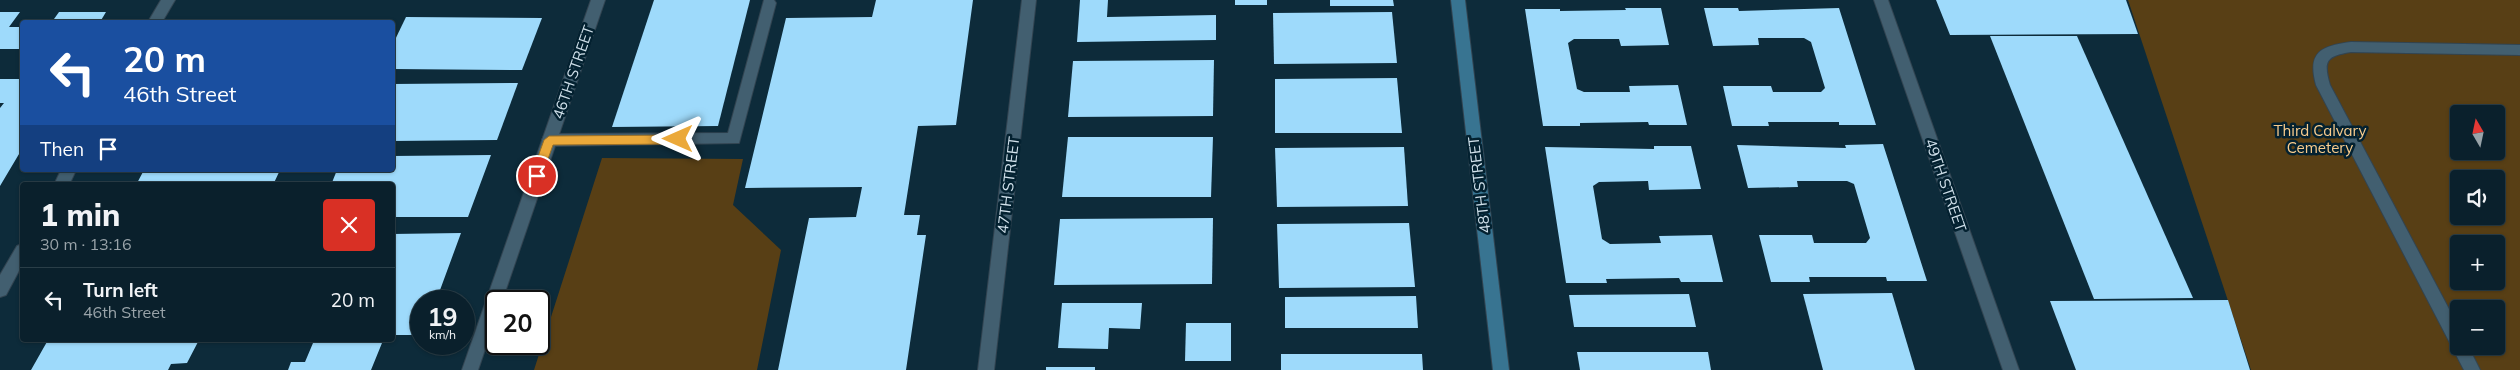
<!DOCTYPE html>
<html lang="en">
<head>
<meta charset="utf-8">
<style>
  :root { --surface:#0a202c; --page:#182d38; --text:#f1f3f6; --muted:#99a3a9; --line:#2a3e48 }
  body { margin:0; font-family:Mulish,sans-serif; background:var(--page); color:var(--text); height:100vh; display:flex; flex-direction:column; font-size:19px; white-space:nowrap }
  * { box-sizing:border-box; margin:0 }
  p { font-size:16px; color:var(--muted) }
  .icon { flex:none; width:28px; height:28px; fill:none; stroke:currentColor; stroke-width:2; stroke-linecap:round; stroke-linejoin:round }
  .map { position:relative; flex:1; overflow:hidden }
  .sheet { position:absolute; left:20px; top:182px; width:375px; height:160px; display:flex; flex-direction:column; background:var(--surface); border-radius:5px; box-shadow:0 1px 4px #0004,0 0 0 1px var(--line) }
  .sheet>* { flex:none }
  .banner { position:absolute; left:20px; top:20px; width:375px; height:152px; border-radius:5px; box-shadow:0 1px 4px #0004,0 0 0 1px var(--line); background:#1a4fa0; color:#fff; overflow:hidden }
  .needle { width:32px; rotate:351deg }
  .fabs { position:absolute; left:2450px; top:105px; display:grid; gap:10px }
  .fabs a { display:grid; place-items:center; width:55px; height:55px; border-radius:5px; background:var(--surface); box-shadow:0 1px 4px #0004,0 0 0 1px var(--line); font-size:25px }
  .speed { position:absolute; left:410px; top:290px; display:flex; gap:10px; font-size:25px; font-weight:700; text-align:center }
  .speed>* { display:grid; place-content:center; width:65px; height:65px; border-radius:50%; background:var(--surface); box-shadow:0 1px 4px #0004,0 0 0 1px var(--line); line-height:1 }
  .speed small { font-size:12px; font-weight:400 }
  .speed .limit { border:2px solid #111; border-radius:8px; background:#fff; color:#111 }
  .pin { position:absolute; display:grid; place-items:center; width:42px; height:42px; color:#fff; margin:-21px; border:2px solid #fff; border-radius:50%; box-shadow:0 1px 5px #0007 }
  .me { position:absolute; width:55px; margin:-28px; rotate:270deg; stroke-linejoin:round; filter:drop-shadow(0 0 4px #0008) }
  .turn { display:flex; align-items:center; gap:18px; height:105px; padding:0 20px; font-size:22px }
  .turn .icon { width:65px; height:65px; stroke-width:2.5 }
  .turn b { display:block; font-size:35px; line-height:42px }
  .then { display:flex; align-items:center; height:48px; padding:0 20px; background:#0003; gap:10px; font-size:19px }
  .round { display:grid; place-items:center; flex:none; width:52px; height:52px; border-radius:5px; background:var(--page) }
  .overview { display:flex; align-items:center; justify-content:space-between; height:85px; padding:0 20px }
  h1 { font-size:30px; font-weight:800; line-height:38px }
  ul { padding:0; list-style:none }
  li { display:flex; align-items:center; gap:15px; height:65px; padding:0 20px; border-top:1px solid var(--line) }
  li div { flex:1 }
  li b { display:block; font-size:19px }
  li em { font-style:normal }
  .map>svg:first-child { display:block }
  .green { fill:#583f15; fill-rule:evenodd }
  .building { fill:#9edafb }
  .lines { fill:none; stroke-linecap:round; stroke-linejoin:round }
  .lane-casing { stroke:#324451; stroke-width:2 }
  .street-casing { stroke:#324451; stroke-width:2 }
  .secondary-casing { stroke:#324451; stroke-width:2 }
  .lane { fill:#425f70; fill-rule:evenodd }
  .street { fill:#425f70; fill-rule:evenodd }
  .secondary { fill:#387491; fill-rule:evenodd }
  .route { fill:#eba93a; stroke:#996e26 }
  .labels { text-anchor:middle; dominant-baseline:central; stroke-width:5; stroke-linejoin:round; paint-order:stroke }
  .street-label { font-size:15px; fill:#d1e1eb; stroke:#032130 }
  .park-label { font-size:15px; fill:#f9cc8d; stroke:#032130 }
</style>
</head>
<body>
<div class="map">
<svg width="2520" height="370" viewBox="0 0 2520 370">
  <rect width="100%" height="100%" fill="#0d2b3a"/>
  <g class="green">
    <path d="M2128 0H2520V370H2251ZM2459 114H2496V151H2459ZM2459 179H2496V216H2459ZM2459 244H2496V281H2459ZM2459 309H2496V346H2459Z"/>
    <polygon points="602,158 743,159 733,205 781,250 757,370 534,370"/>
  </g>
  <g class="building">
    <polygon points="654,0 750,0 718,126 612,127"/>
    <polygon points="876,0 973,0 956,125 918,126 904,215 920,215 917,235 926,235 906,370 778,370 809,218 856,217 862,187 745,188 786,18 872,17"/>
    <polygon points="1080,0 1108,0 1107,17 1216,15 1216,40 1077,42"/>
    <rect x="1235" y="0" width="32" height="5"/>
    <polygon points="1330,0 1393,0 1394,6 1330,6"/>
    <polygon points="1936,0 2126,0 2138,34 1950,35"/>
    <polygon points="1625,8 1661,8 1669,45 1621,46 1619,39 1574,39 1568,43 1577,89 1584,92 1630,92 1629,86 1678,85 1687,125 1649,125 1648,122 1580,123 1580,126 1543,126 1525,9 1560,9 1560,11 1626,10"/>
    <polygon points="1704,8 1738,8 1739,11 1839,8 1876,125 1839,125 1839,122 1768,122 1769,126 1732,126 1723,86 1771,86 1773,92 1821,92 1825,88 1811,42 1804,38 1758,38 1759,45 1713,46"/>
    <polygon points="0,12 20,12 9,27 22,27 22,49 0,49"/>
    <polygon points="59,12 106,12 100,22 55,22 54,19"/>
    <polygon points="1392,12 1397,63 1274,64 1273,13"/>
    <polygon points="406,17 542,18 522,70 392,69 392,46"/>
    <polygon points="1990,36 2077,36 2193,298 2094,299"/>
    <polygon points="1214,60 1213,116 1068,117 1073,61"/>
    <polygon points="22,73 22,149 0,186 0,108 4,103 0,103 0,79 19,79"/>
    <polygon points="1397,78 1402,133 1275,133 1275,79"/>
    <polygon points="518,83 497,140 392,141 392,84"/>
    <polygon points="1068,137 1213,137 1211,197 1062,197"/>
    <polygon points="1883,144 1927,281 1887,281 1886,277 1809,277 1810,282 1771,282 1759,235 1812,235 1814,243 1866,243 1870,238 1854,184 1847,181 1797,181 1798,187 1748,188 1737,145 1846,148 1845,145"/>
    <polygon points="1654,146 1691,146 1701,189 1649,190 1648,181 1599,182 1593,186 1602,239 1610,244 1661,243 1659,236 1712,235 1723,282 1681,282 1679,278 1606,279 1607,283 1566,283 1545,147 1654,149"/>
    <polygon points="1404,147 1408,206 1277,207 1275,148"/>
    <polygon points="491,155 468,217 392,217 392,185 331,185 337,170 392,170 392,156"/>
    <polygon points="144,170 280,170 273,185 136,185"/>
    <polygon points="1213,218 1212,284 1054,285 1060,219"/>
    <polygon points="1409,223 1415,287 1279,288 1277,224"/>
    <polygon points="461,233 436,301 421,301 421,335 392,335 392,234"/>
    <polygon points="1892,293 1915,370 1823,370 1803,294"/>
    <polygon points="1689,294 1696,327 1574,327 1569,295"/>
    <polygon points="1416,296 1418,328 1285,328 1285,297"/>
    <polygon points="2228,300 2250,370 2076,370 2050,301"/>
    <polygon points="1062,303 1142,303 1140,329 1109,328 1108,349 1058,348"/>
    <polygon points="1186,323 1231,323 1231,361 1185,361"/>
    <polygon points="48,340 199,340 187,363 171,364 168,370 31,370"/>
    <polygon points="313,343 382,343 371,370 288,370 291,362 305,362"/>
    <polygon points="1577,352 1708,352 1711,370 1580,370"/>
    <polygon points="1281,354 1422,354 1423,370 1281,370"/>
    <rect x="1046" y="367" width="49" height="3"/>
  </g>
  <g class="lines">
    <defs>
      <g id="lane">
        <polygon points="764,0 774,0 776,3 739,143 549,146 544,144 542,140 544,136 549,134 728,133"/>
        <path d="M2351 42 2520 45V55L2351 52C2326 56 2323 61 2330 85L2459 328V346H2468L2480 370H2464L2316 85C2307 52 2321 46 2351 42Z"/>
      </g>
      <g id="street">
        <polygon points="161,0 175,0 162,22 148,22"/>
        <polygon points="591,0 605,0 502,301 496,301 496,317 478,370 462,370"/>
        <polygon points="1022,0 1036,0 994,370 978,370"/>
        <polygon points="1874,0 1888,0 2019,370 2003,370"/>
        <polygon points="61,170 76,170 69,185 54,185"/>
        <polygon points="22,244 22,265 6,295 0,297 0,275 17,246"/>
      </g>
      <polygon id="secondary" points="1451,0 1465,0 1509,370 1493,370"/>
    </defs>
    <use href="#lane" class="lane-casing"/>
    <use href="#street" class="street-casing"/>
    <use href="#secondary" class="secondary-casing"/>
    <use href="#lane" class="lane"/>
    <use href="#street" class="street"/>
    <use href="#secondary" class="secondary"/>
  </g>
  <polygon class="route" points="678,135 684,139 678,144 553,145 541,179 533,179 531,176 544,140 549,136"/>
  <g class="labels">
    <g class="street-label">
      <text transform="translate(573 72) rotate(-71)">46TH STREET</text>
      <text transform="translate(1008 185) rotate(-83)">47TH STREET</text>
      <text transform="translate(1479 185) rotate(-97)">48TH STREET</text>
      <text transform="translate(1946 185) rotate(71)">49TH STREET</text>
    </g>
    <g class="park-label">
      <text x="2320" y="130">Third Calvary<tspan x="2320" dy="17">Cemetery</tspan></text>
    </g>
  </g>
</svg>
<div class="fabs">
<a><svg class="needle" viewBox="-14 -14 28 28"><path d="M0-13l5 13h-10z" fill="#e53935"/><path d="M0 13l5-13h-10z" fill="#99a3a9"/></svg></a>
<a><svg class="icon" aria-label="sound" viewBox="0 0 24 24"><path d="M4 9h4l5-4v14l-5-4H4zM17 9q2 3 0 6"/></svg></a>
<a>+</a>
<a>−</a>
</div>
<div class="speed"><div>19<small>km/h</small></div><div class="limit">20</div></div>
<div class="pin" style="left:537px;top:176px;background:#d93025"><svg class="icon" aria-label="arrive" viewBox="0 0 24 24"><path d="M6 21V4h12l-3 4 3 4H6"/></svg></div>
<svg class="me" style="left:678px;top:139px" viewBox="-20 -20 40 40"><path d="M0-17L14 15 0 8-14 15z" fill="#eba93a" stroke="#fff" stroke-width="4"/></svg>
<div class="banner">
<div class="turn"><svg class="icon" aria-label="left" viewBox="0 0 24 24"><path d="M17 20v-9H6M10 6l-5 5 5 5"/></svg><div><b>20 m</b>46th Street</div></div>
<div class="then">Then<svg class="icon" aria-label="arrive" viewBox="0 0 24 24"><path d="M6 21V4h12l-3 4 3 4H6"/></svg></div>
</div>
<section class="sheet">
<div class="overview"><div><h1>1 min</h1><p>30 m · 13:16</p></div><a class="round" style="background:#d93025;color:#fff"><svg class="icon" aria-label="close" viewBox="0 0 24 24"><path d="M6 6l12 12M18 6L6 18"/></svg></a></div>
<ul>
<li><svg class="icon" aria-label="left" viewBox="0 0 24 24"><path d="M17 20v-9H6M10 6l-5 5 5 5"/></svg><div><b>Turn left</b><p>46th Street</p></div><em>20 m</em></li>
</ul>
</section>
</div>
</body>
</html>
